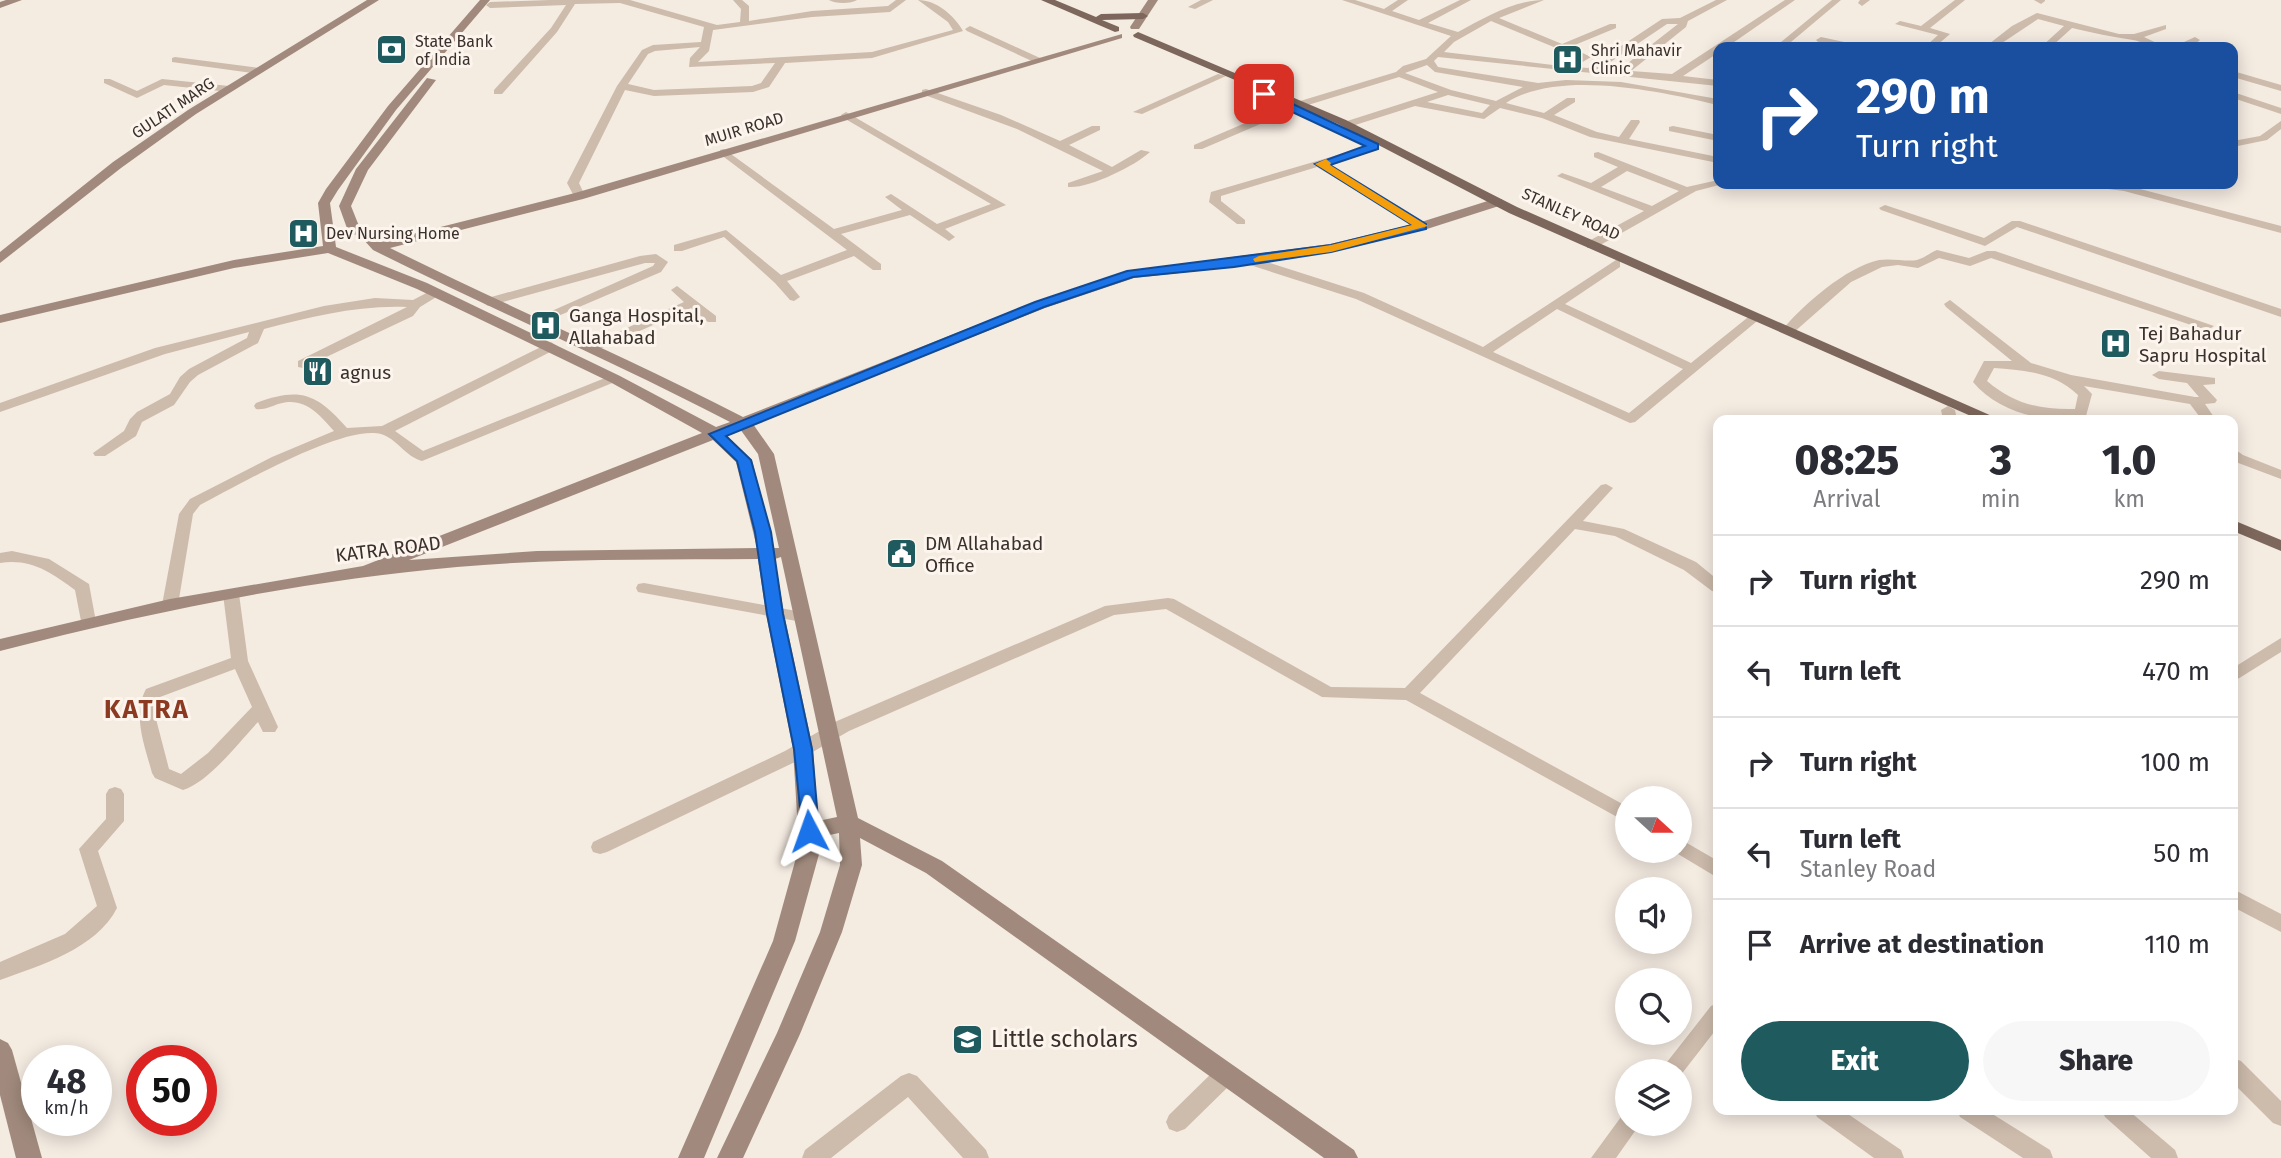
<!DOCTYPE html>
<html lang="en">
<head>
<meta charset="utf-8">
<style>
  :root { --surface:#fff; --page:#f7f7f7; --text:#2b2b33; --muted:#7c7c81; --line:#e1e1e2; --accent:#1f5a5e }
  body { margin:0; font-family:"Fira Sans",sans-serif; background:var(--page); color:var(--text); height:100vh; display:flex; flex-direction:column; font-size:26px; white-space:nowrap }
  * { box-sizing:border-box; margin:0 }
  p { font-size:23px; color:var(--muted) }
  .icon { flex:none; width:38px; height:38px; fill:none; stroke:currentColor; stroke-width:2; stroke-linecap:round; stroke-linejoin:round }
  .map { position:relative; flex:1; overflow:hidden }
  .details { position:absolute; left:1713px; top:415px; width:525px; height:700px; display:flex; flex-direction:column; background:var(--surface); border-radius:14px; box-shadow:0 4px 18px #0003 }
  .details>* { flex:none }
  .banner { position:absolute; left:1713px; top:42px; width:525px; height:147px; border-radius:14px; box-shadow:0 4px 18px #0003; background:#1a4fa0; color:#fff; overflow:hidden }
  .needle { width:46px; rotate:111deg }
  .fabs { position:absolute; left:1615px; top:786px; display:grid; gap:14px }
  .fabs a { display:grid; place-items:center; width:77px; height:77px; border-radius:50%; background:var(--surface); box-shadow:0 4px 18px #0003; font-size:35px }
  .speed { position:absolute; left:21px; top:1045px; display:flex; gap:14px; font-size:35px; font-weight:700; text-align:center }
  .speed>* { display:grid; place-content:center; width:91px; height:91px; border-radius:50%; background:var(--surface); box-shadow:0 4px 18px #0003; line-height:1 }
  .speed small { font-size:18px; font-weight:400 }
  .speed .limit { border:10px solid #d22; background:#fff; color:#111 }
  .pin { position:absolute; display:grid; place-items:center; width:60px; height:60px; color:#fff; margin:-30px; border-radius:14px; box-shadow:0 4px 10px #0006 }
  .me { position:absolute; width:77px; margin:-38px; rotate:356deg; stroke-linejoin:round; filter:drop-shadow(0 0 5px #0008) }
  .turn { display:flex; align-items:center; gap:24px; height:147px; padding:0 28px; font-size:32px }
  .turn .icon { width:91px; height:91px; stroke-width:2.5 }
  .turn b { display:block; font-size:49px; line-height:60px }
  .eta { display:flex; justify-content:space-evenly; align-items:center; height:119px; text-align:center }
  .eta b { font-size:42px; font-weight:800; line-height:49px }
  .primary-button { display:flex; gap:14px; margin-top:auto; padding:14px 28px }
  .primary-button a { flex:1; height:80px; border-radius:42px; background:var(--accent); color:#fff; font-size:28px; font-weight:800; line-height:80px; text-align:center }
  .primary-button a+a { background:var(--page); color:var(--text) }
  ul { padding:0; list-style:none }
  li { display:flex; align-items:center; gap:21px; height:91px; padding:0 28px; border-top:2px solid var(--line) }
  li div { flex:1 }
  li b { display:block; font-size:26px }
  li em { font-style:normal }
  .map>svg:first-child { display:block }
  .lines { fill:none; stroke-linecap:round; stroke-linejoin:round }
  .street { fill:#cdbbac; fill-rule:evenodd }
  .secondary { fill:#a18a7d; fill-rule:evenodd }
  .primary { fill:#7d675c; fill-rule:evenodd }
  .route { fill:#1a73e8; stroke:#114b97; stroke-width:2 }
  .slow { fill:#f59e0b }
  .labels { text-anchor:middle; dominant-baseline:central; stroke-width:6; stroke-linejoin:round; paint-order:stroke }
  .far-poi-label { font-size:16px; fill:#3b302b; stroke:#fbf5ee; text-anchor:start }
  .far-street-label { font-size:16px; fill:#3b302b; stroke:#fbf5ee }
  .poi-label { font-size:19px; fill:#3b302b; stroke:#fbf5ee; text-anchor:start }
  .street-label { font-size:19px; fill:#3b302b; stroke:#fbf5ee }
  .near-poi-label { font-size:23px; fill:#3b302b; stroke:#fbf5ee; text-anchor:start }
  .district-label { font-size:26px; font-weight:bold; letter-spacing:2px; fill:#8c3b22; stroke:#fbf5ee }
</style>
</head>
<body>
<div class="map">
<svg width="2281" height="1158" viewBox="0 0 2281 1158">
  <rect width="100%" height="100%" fill="#f4ebe1"/>
  <g class="lines">
    <g class="street">
      <path d="M550 0H630L717 25 740 22 741 9 733 0H742L749 6V21L812 11 888 6 896 0H906L890 12 812 17 713 30 709 51 698 62 872 52 953 30 948 22 918 0C936 0 954 15 963 31L872 58 785 63 769 87 753 92 654 96 625 90 579 183 585 196 579 199 575 198 567 183 617 86 642 50 653 45 701 42 704 27 620 3 575 4 557 32 502 94H494V90L551 28 566 5 490 8 486 5 490 2ZM700 47 690 58 689 67 775 63 761 83 752 86 654 90 628 84 648 54 655 51Z"/>
      <path d="M829 0H857C851 4 835 4 829 0Z"/>
      <polygon points="1201,0 1213,0 1195,9 1188,7"/>
      <path d="M1342 0H1355L1384 9 1398 0H1408L1392 11 1419 20 1460 0H1471L1428 23 1458 32C1484 18 1514 0 1544 0L1499 18 1562 44 1610 24H1616V28L1570 47 1591 57 1574 67 1588 68 1662 19 1680 18 1716 0H1727L1688 21 1686 27 1631 71 1672 74 1785 0H1795L1727 47H1718V53L1683 76 1718 80V86L1438 57 1434 61 1438 67 1538 83 1566 80 1621 82 1718 99V105C1659 91 1558 69 1506 103L1544 113 1567 98H1575V102L1554 115 1597 132 1619 137 1631 120H1639L1640 122 1629 139 1718 157V163L1590 137 1542 118 1500 108 1484 119 1415 106 1352 126H1344V122L1438 92 1399 77 1295 109 1202 149H1194V145L1287 105 1396 72 1403 66 1426 59 1451 36ZM1491 21 1578 57 1561 66 1444 52 1454 42ZM1667 24H1678L1619 70 1600 69ZM1427 65 1435 72 1523 87 1496 101 1451 90 1405 73ZM1448 95 1490 105 1482 113 1427 102Z"/>
      <polygon points="1832,0 1841,0 1785,47 1775,47"/>
      <polygon points="1860,0 1870,0 1862,6 1858,3"/>
      <polygon points="1955,0 1965,0 1930,28 1950,34 1935,47 1925,47 1938,35 1895,24 1900,21 1921,26"/>
      <polygon points="2034,0 2045,0 2045,1 2041,4"/>
      <path d="M2037 13 2119 34H2134L2166 25V29L2144 37 2165 47C2152 48 2144 42 2133 40 2112 37 2093 33 2072 28L2051 47H2041L2064 26 2038 19 1996 47H1985L2012 26Z"/>
      <polygon points="970,26 1040,58 1042,60 1034,62 967,31 965,29"/>
      <polygon points="1821,37 1858,45 1860,47 1842,47 1818,42 1816,40"/>
      <path d="M2195 37 2200 40C2192 47 2183 48 2173 47Z"/>
      <polygon points="175,57 259,68 264,71 259,74 172,62 172,58"/>
      <polygon points="2233,71 2281,85 2281,91 2233,77"/>
      <polygon points="1218,74 1226,76 1142,114 1133,112"/>
      <polygon points="104,79 110,79 137,91 162,79 229,86 234,89 229,92 164,85 137,98 104,83"/>
      <path d="M926 89 1001 115 1060 141 1092 126H1100V130L1069 145 1112 167 1141 150 1150 152C1135 166 1088 189 1068 187V183L1103 171 1017 129 922 94V90Z"/>
      <polygon points="2233,92 2281,108 2281,114 2233,98"/>
      <polygon points="846,112 1006,205 945,229 955,237 949,241 910,215 841,234 881,264 881,270 873,270 854,256 787,281 800,297 794,301 790,300 775,283 724,237 682,251 674,251 674,245 726,230 781,275 847,250 720,154 720,150 724,149 834,229 902,210 885,197 891,194 937,224 991,204 842,117 841,115"/>
      <polygon points="2281,121 2281,129 2267,140 2233,147 2233,141 2260,136"/>
      <polygon points="1673,126 1718,135 1718,141 1669,131 1669,127"/>
      <polygon points="1375,144 1379,145 1379,149 1328,164 1426,224 1426,228 1418,228 1317,167 1221,196 1221,201 1245,220 1245,224 1237,224 1209,202 1211,192"/>
      <path d="M1598 152 1687 187 1718 180V184H1723L1696 191 1595 248H1587V242L1644 211 1557 176 1562 173 1591 183 1618 167 1594 157V153ZM1627 171 1679 191 1652 206 1601 187Z"/>
      <polygon points="2086,184 2125,185 2281,226 2281,233 2124,191 2092,187"/>
      <polygon points="1885,205 1984,238 2012,221 2020,221 2281,309 2281,317 2017,227 1985,246 1881,210 1879,208"/>
      <path d="M1937 250 1969 258 1987 251H1995L2214 326 2208 330 2203 329 1991 258 1970 266 1939 258 1918 268 1898 265 1882 267 1851 282 1793 333 1788 334 1782 330C1803 305 1846 267 1879 260 1892 258 1907 262 1917 260 1924 258 1930 253 1937 250Z"/>
      <polygon points="656,254 668,262 661,272 537,325 533,326 527,322 653,266 655,263 645,263 488,306 482,302 484,299 640,256"/>
      <path d="M1251 257 1364 293 1483 347 1616 260 1620 261V267L1565 304 1691 363 1752 314 1756 313 1762 317 1635 422 1630 423 1356 299 1247 264V258ZM1557 309 1683 369 1629 413 1493 352Z"/>
      <polygon points="677,286 716,316 716,322 708,322 691,308 595,351 590,352 583,348 684,302 671,290"/>
      <path d="M434 289 438 290V296L420 307 413 316 303 368 298 367V361L407 307C357 305 311 317 264 329L258 343 198 375 190 382 174 405 142 422 136 436 105 456H95L93 453 124 431 130 419 137 412 170 394 180 377 189 369 247 338 249 332 165 354 0 412V403L155 348 324 306 375 298 413 300Z"/>
      <path d="M1950 300 2031 363 2071 375 2195 397H2199L2187 383 2159 379 2152 375 2159 371 2215 378V384L2203 385 2217 400 2215 403 2205 404 2216 420H2202L2190 404 2084 386 2092 394 2086 416C2047 425 1999 413 1973 382L1984 361H2012L1946 307 1944 304ZM1994 368C2025 370 2055 373 2078 395L2075 409C2040 410 2014 404 1987 381Z"/>
      <path d="M551 342 557 346 556 349 395 431 423 451 610 376 615 375 622 379 422 461C406 457 396 438 381 434 343 424 237 486 200 505L193 514 178 605 176 609H164L162 605 179 514 190 499 272 457 334 431C318 413 304 396 278 404 270 407 264 410 256 409L254 406 256 403C300 387 316 393 347 428L382 426Z"/>
      <polygon points="1948,406 1955,410 1957,420 1943,420 1941,410"/>
      <polygon points="2233,448 2243,455 2281,470 2281,479 2233,461"/>
      <polygon points="1606,484 1613,488 1583,521 1624,529 1696,562 1718,580 1718,592 1712,591 1684,570 1615,536 1575,529 1420,693 1628,807 1628,823 1406,700 1322,697 1166,609 1114,615 849,731 797,761 607,852 600,854 593,852 591,847 593,842 785,751 837,721 1105,606 1168,598 1174,599 1331,687 1405,688 1601,485"/>
      <path d="M12 551 49 559 89 584 96 622 94 626H82L75 590C52 573 31 558 0 563V553Z"/>
      <polygon points="644,583 802,612 810,617 802,622 638,592 636,588 638,584"/>
      <path d="M231 589 239 594 248 661 278 727 275 732H263L258 722C239 742 209 782 183 790L155 778 152 773C145 746 132 716 146 689L231 658 223 594ZM235 669 252 707 208 753 181 774 169 769 156 719 160 697Z"/>
      <polygon points="2281,638 2281,652 2233,682 2233,668"/>
      <path d="M115 787 121 789 124 794V821L98 851 117 908C96 949 41 965 0 980V962L65 934 97 906 79 849 106 819V794L109 789Z"/>
      <polygon points="1680,839 1718,861 1718,878 1673,851 1680,850"/>
      <polygon points="2233,889 2281,914 2281,932 2233,907"/>
      <polygon points="1718,1003 1718,1027 1680,1076 1680,1071 1660,1071 1711,1006"/>
      <polygon points="2233,1058 2241,1061 2281,1101 2281,1126 2273,1123 2233,1083"/>
      <polygon points="1226,1064 1234,1067 1237,1074 1234,1081 1185,1129 1177,1132 1169,1129 1166,1122 1169,1115 1218,1067"/>
      <polygon points="909,1073 917,1076 986,1150 989,1158 963,1158 908,1097 831,1158 802,1158 805,1150 901,1076"/>
      <polygon points="1814,1110 1842,1110 1901,1150 1904,1158 1874,1158 1817,1117"/>
      <polygon points="1957,1110 1986,1110 2050,1150 2053,1158 2023,1158 1960,1117"/>
      <polygon points="2102,1110 2128,1110 2175,1150 2178,1158 2151,1158 2105,1117"/>
      <polygon points="1628,1114 1628,1124 1640,1124 1616,1158 1591,1158 1621,1117"/>
    </g>
    <g class="secondary">
      <polygon points="6,0 22,0 0,8 0,2"/>
      <polygon points="367,0 379,0 196,114 121,168 0,263 0,252 113,162 188,110"/>
      <path d="M480 0H490L396 110 338 190 330 203 336 247 427 283 620 376 716 427 730 422C613 361 491 309 373 250L363 239 348 231 339 206 356 169 427 78 436 80 368 170 351 206 359 226 373 233 381 242 575 193 1122 34V38L583 199 390 248C507 306 627 357 743 417L1035 302 1127 271 1330 244 1418 223 1494 199H1502V205L1427 229 1330 252 1234 267 1134 278 1045 308 753 424 774 454 858 818 942 861 1354 1150 1358 1158H1324L926 873 860 838 862 865 842 932 800 1034 743 1158H717L777 1033 820 932 840 865 839 833 820 837 821 847 795 941 704 1158H678L773 941 799 847 793 749 766 614 758 559C658 560 557 558 457 567 302 581 150 612 0 651V639L170 599 363 566 702 433 610 382 417 289 328 253 234 268 0 323V315L234 260 323 246 318 203 326 189 388 106ZM740 429 758 454 779 548H774L752 460 726 435ZM713 440 736 462 757 548 537 551 409 560ZM781 557 837 817 818 821 813 749 784 614 775 559Z"/>
      <polygon points="1148,0 1158,0 1139,29 1131,29 1130,27"/>
      <polygon points="0,1039 8,1043 12,1050 42,1158 16,1158 0,1095"/>
    </g>
    <g class="primary">
      <polygon points="1041,0 1055,0 1096,17 1101,14 1143,13 1148,16 1143,19 1102,20 1119,27 1119,31 1115,32"/>
      <polygon points="1138,32 1346,120 1517,207 2001,420 1980,420 1509,213 1338,124 1134,37 1133,35"/>
      <polygon points="2233,520 2281,540 2281,551 2233,531"/>
    </g>
  </g>
  <polygon class="route" points="1260,92 1267,92 1378,144 1378,149 1330,165 1426,224 1426,229 1331,252 1234,267 1133,277 1044,307 726,436 751,460 771,532 783,614 812,749 819,831 816,837 803,837 794,749 767,614 755,532 737,461 709,434 1035,302 1127,271 1331,245 1412,225 1315,164 1365,146 1260,97"/>
  <polygon class="slow" points="1326,159 1331,163 1330,165 1428,226 1331,252 1255,262 1253,259 1259,256 1331,245 1412,225 1315,164"/>
  <defs>
    <symbol id="bank-square" viewBox="-11 -11 22 22"><rect x="-9" y="-9" width="18" height="18" rx="4" fill="#1f5a5e" stroke="#fbf5ee"/><path d="M-6-4H6V4H-6ZM0-2.3a2.3 2.3 0 1 0 0 4.6a2.3 2.3 0 1 0 0-4.6Z" fill="#fff"/></symbol>
    <symbol id="hospital-square" viewBox="-11 -11 22 22"><rect x="-9" y="-9" width="18" height="18" rx="4" fill="#1f5a5e" stroke="#fbf5ee"/><path d="M-5-5h3v3.5h4V-5h3V5h-3V1.5h-4V5h-3Z" fill="#fff"/></symbol>
    <symbol id="restaurant-square" viewBox="-11 -11 22 22"><rect x="-9" y="-9" width="18" height="18" rx="4" fill="#1f5a5e" stroke="#fbf5ee"/><path d="M-5-6h1v4h1v-4h1v4h1v-4h1v5L-1.5 .5V6h-2V.5L-5-1ZM5-6V6H3V1.5H1.5Q1.5-4 5-6Z" fill="#fff"/></symbol>
    <symbol id="civic-square" viewBox="-11 -11 22 22"><rect x="-9" y="-9" width="18" height="18" rx="4" fill="#1f5a5e" stroke="#fbf5ee"/><path d="M-.6-6.5H3V-4.5H.6V-3L4-1V1h2V6H-6V1h2V-1L-.6-3ZM-1.2 2.5V6h2.4V2.5Z" fill="#fff"/></symbol>
    <symbol id="school-square" viewBox="-11 -11 22 22"><rect x="-9" y="-9" width="18" height="18" rx="4" fill="#1f5a5e" stroke="#fbf5ee"/><path d="M0-5L7-2L0 1L-7-2ZM-4 1L0 2.5L4 1V4Q0 6-4 4Z" fill="#fff"/></symbol>
  </defs>
  <g fill-rule="evenodd">
    <use href="#bank-square" x="374" y="32" width="35" height="35"/>
    <use href="#hospital-square" x="1550" y="42" width="35" height="35"/>
    <use href="#hospital-square" x="286" y="216" width="35" height="35"/>
    <use href="#hospital-square" x="528" y="308" width="35" height="35"/>
    <use href="#hospital-square" x="2098" y="326" width="35" height="35"/>
    <use href="#restaurant-square" x="300" y="354" width="35" height="35"/>
    <use href="#civic-square" x="884" y="536" width="35" height="35"/>
    <use href="#school-square" x="950" y="1022" width="35" height="35"/>
  </g>
  <g class="labels">
    <g class="far-poi-label">
      <text x="415" y="41">State Bank<tspan x="415" dy="18">of India</tspan></text>
      <text x="1591" y="50">Shri Mahavir<tspan x="1591" dy="18">Clinic</tspan></text>
      <text x="326" y="233">Dev Nursing Home</text>
    </g>
    <g class="far-street-label">
      <text transform="translate(173 108) rotate(-34)">GULATI MARG</text>
      <text transform="translate(744 129) rotate(-17)">MUIR ROAD</text>
      <text transform="translate(1571 214) rotate(24)">STANLEY ROAD</text>
    </g>
    <g class="poi-label">
      <text x="569" y="315">Ganga Hospital,<tspan x="569" dy="22">Allahabad</tspan></text>
      <text x="2139" y="333">Tej Bahadur<tspan x="2139" dy="22">Sapru Hospital</tspan></text>
      <text x="340" y="372">agnus</text>
      <text x="925" y="543">DM Allahabad<tspan x="925" dy="22">Office</tspan></text>
    </g>
    <g class="street-label">
      <text transform="translate(388 549) rotate(-7)">KATRA ROAD</text>
    </g>
    <g class="near-poi-label">
      <text x="991" y="1039">Little scholars</text>
    </g>
    <g class="district-label">
      <text x="147" y="709">KATRA</text>
    </g>
  </g>
</svg>
<div class="fabs">
<a><svg class="needle" viewBox="-14 -14 28 28"><path d="M0-13l5 13h-10z" fill="#e53935"/><path d="M0 13l5-13h-10z" fill="#7c7c81"/></svg></a>
<a><svg class="icon" aria-label="sound" viewBox="0 0 24 24"><path d="M4 9h4l5-4v14l-5-4H4zM17 9q2 3 0 6"/></svg></a>
<a><svg class="icon" aria-label="search" viewBox="0 0 24 24"><circle cx="10" cy="10" r="6"/><path d="M15 15l6 6"/></svg></a>
<a><svg class="icon" aria-label="layers" viewBox="0 0 24 24"><path d="M12 4l9 5-9 5-9-5zM3 14l9 5 9-5"/></svg></a>
</div>
<div class="speed"><div>48<small>km/h</small></div><div class="limit">50</div></div>
<div class="pin" style="left:1264px;top:94px;background:#d93025"><svg class="icon" aria-label="arrive" viewBox="0 0 24 24"><path d="M6 21V4h12l-3 4 3 4H6"/></svg></div>
<svg class="me" style="left:809px;top:831px" viewBox="-20 -20 40 40"><path d="M0-17L14 15 0 8-14 15z" fill="#1a73e8" stroke="#fff" stroke-width="4"/></svg>
<div class="banner">
<div class="turn"><svg class="icon" aria-label="right" viewBox="0 0 24 24"><path d="M7 20v-9h11M14 6l5 5-5 5"/></svg><div><b>290 m</b>Turn right</div></div>
</div>
<section class="details">
<div class="eta">
<div><b>08:25</b><p>Arrival</p></div>
<div><b>3</b><p>min</p></div>
<div><b>1.0</b><p>km</p></div>
</div>
<ul>
<li><svg class="icon" aria-label="right" viewBox="0 0 24 24"><path d="M7 20v-9h11M14 6l5 5-5 5"/></svg><div><b>Turn right</b></div><em>290 m</em></li>
<li><svg class="icon" aria-label="left" viewBox="0 0 24 24"><path d="M17 20v-9H6M10 6l-5 5 5 5"/></svg><div><b>Turn left</b></div><em>470 m</em></li>
<li><svg class="icon" aria-label="right" viewBox="0 0 24 24"><path d="M7 20v-9h11M14 6l5 5-5 5"/></svg><div><b>Turn right</b></div><em>100 m</em></li>
<li><svg class="icon" aria-label="left" viewBox="0 0 24 24"><path d="M17 20v-9H6M10 6l-5 5 5 5"/></svg><div><b>Turn left</b><p>Stanley Road</p></div><em>50 m</em></li>
<li><svg class="icon" aria-label="arrive" viewBox="0 0 24 24"><path d="M6 21V4h12l-3 4 3 4H6"/></svg><div><b>Arrive at destination</b></div><em>110 m</em></li>
</ul>
<div class="primary-button"><a>Exit</a><a>Share</a></div>
</section>
</div>
</body>
</html>
